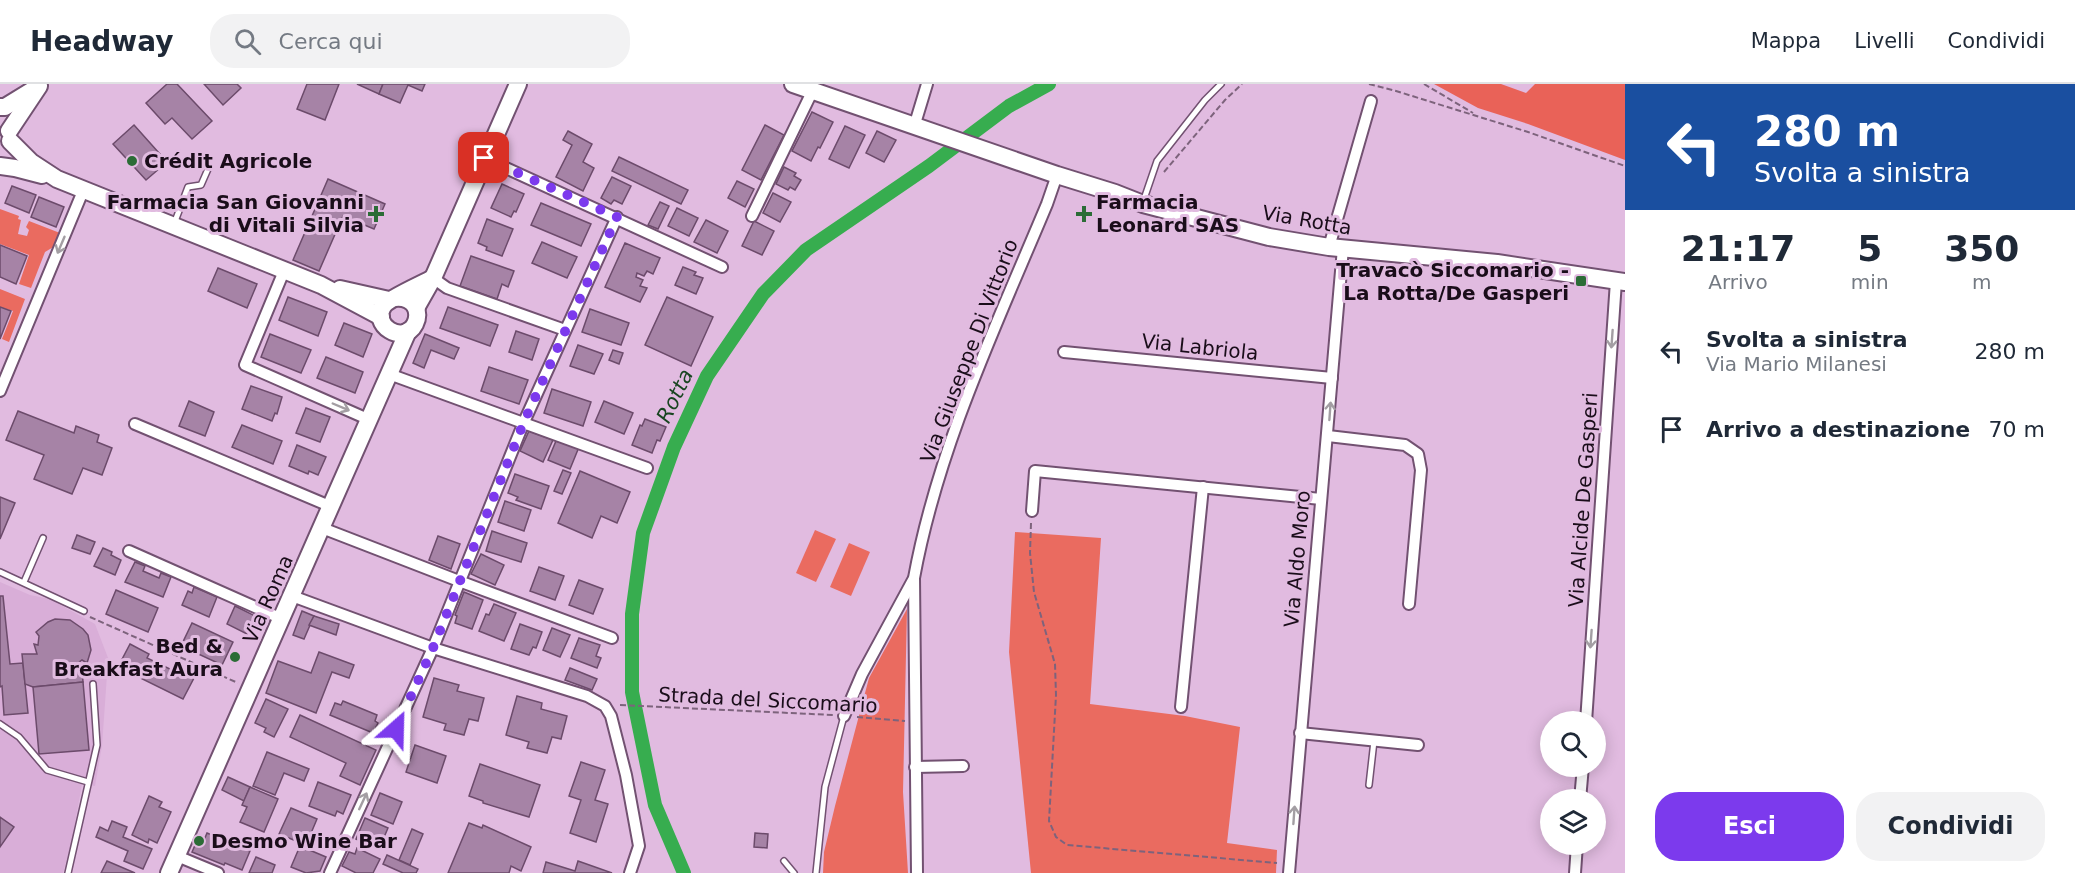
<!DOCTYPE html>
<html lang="it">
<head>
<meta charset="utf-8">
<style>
  :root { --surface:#fff; --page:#f2f2f3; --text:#1f2937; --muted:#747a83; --line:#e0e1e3; --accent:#7c3aed }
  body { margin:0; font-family:"DejaVu Sans",sans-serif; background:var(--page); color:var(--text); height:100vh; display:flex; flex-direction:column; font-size:22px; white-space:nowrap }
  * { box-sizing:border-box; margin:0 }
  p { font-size:20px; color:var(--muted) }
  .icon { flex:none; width:33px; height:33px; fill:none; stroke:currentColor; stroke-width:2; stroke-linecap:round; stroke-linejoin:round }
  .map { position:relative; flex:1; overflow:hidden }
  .side { display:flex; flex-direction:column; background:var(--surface); width:450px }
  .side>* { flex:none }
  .hud { background:#1a4fa0; color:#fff; overflow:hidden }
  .controls { position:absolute; left:1540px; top:627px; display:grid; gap:12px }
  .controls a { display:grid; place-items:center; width:66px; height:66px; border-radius:50%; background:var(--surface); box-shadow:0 3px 15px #0003; font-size:30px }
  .pin { position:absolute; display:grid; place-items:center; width:51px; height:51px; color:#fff; margin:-26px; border-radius:12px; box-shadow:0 3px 9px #0006 }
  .me { position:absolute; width:66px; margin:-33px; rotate:25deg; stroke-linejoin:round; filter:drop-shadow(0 0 4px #0008) }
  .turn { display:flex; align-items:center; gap:21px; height:126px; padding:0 30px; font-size:27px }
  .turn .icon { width:78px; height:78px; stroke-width:2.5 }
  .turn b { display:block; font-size:42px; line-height:51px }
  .eta { display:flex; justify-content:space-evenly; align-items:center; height:102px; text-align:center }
  .eta b { font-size:36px; font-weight:600; line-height:42px }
  .primary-button { display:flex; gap:12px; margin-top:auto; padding:12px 30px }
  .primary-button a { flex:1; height:69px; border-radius:24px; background:var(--accent); color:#fff; font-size:24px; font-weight:600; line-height:69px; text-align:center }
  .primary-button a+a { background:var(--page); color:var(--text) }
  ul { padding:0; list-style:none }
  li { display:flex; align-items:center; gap:18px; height:78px; padding:0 30px }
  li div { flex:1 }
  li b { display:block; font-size:22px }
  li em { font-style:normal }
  header { display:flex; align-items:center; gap:36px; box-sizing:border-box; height:84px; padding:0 30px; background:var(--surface); border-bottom:2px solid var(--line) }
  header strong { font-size:28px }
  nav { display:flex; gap:33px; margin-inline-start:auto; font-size:21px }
  .search { width:420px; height:54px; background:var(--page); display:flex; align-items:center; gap:15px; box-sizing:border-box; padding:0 21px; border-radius:24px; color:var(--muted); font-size:22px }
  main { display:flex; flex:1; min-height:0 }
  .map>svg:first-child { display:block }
  .built { fill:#d9aed8 }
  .green { fill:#ea6b60 }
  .forest { fill:#e96258 }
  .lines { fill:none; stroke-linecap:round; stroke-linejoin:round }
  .canal { stroke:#37ad4f; stroke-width:14 }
  .building { fill:#a683a6; stroke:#6c4b6b; stroke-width:1.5 }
  .lane-casing { stroke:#725171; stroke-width:8 }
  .street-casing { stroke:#725171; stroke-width:14 }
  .secondary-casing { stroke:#725171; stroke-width:20 }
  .path { stroke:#7d637c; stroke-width:2; stroke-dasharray:6 3; stroke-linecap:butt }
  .lane { stroke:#fff; stroke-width:5 }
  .street { stroke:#fff; stroke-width:10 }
  .secondary { stroke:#fff; stroke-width:16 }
  .oneway { stroke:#a39ea3 }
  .route { stroke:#7c3aed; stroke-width:10; stroke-dasharray:0 18 }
  .poi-dot { fill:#2b6c36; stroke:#e1bbe0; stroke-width:2 }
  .labels { text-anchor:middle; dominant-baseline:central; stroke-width:6; stroke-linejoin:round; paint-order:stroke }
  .poi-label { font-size:20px; font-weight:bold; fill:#1a0d1a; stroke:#e1bbe0; text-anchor:start }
  .street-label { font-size:20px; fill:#1a0d1a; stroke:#e1bbe0 }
  .water-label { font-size:21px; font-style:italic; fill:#184520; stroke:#e1bbe0 }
</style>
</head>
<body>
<header>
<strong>Headway</strong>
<div class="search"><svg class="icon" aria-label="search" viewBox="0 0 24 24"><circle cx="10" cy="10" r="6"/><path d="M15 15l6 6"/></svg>Cerca qui</div>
<nav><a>Mappa</a><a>Livelli</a><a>Condividi</a></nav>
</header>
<main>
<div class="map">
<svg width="1625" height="789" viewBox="0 0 1625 789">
  <rect width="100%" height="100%" fill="#e1bbe0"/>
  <polygon class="built" points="0,498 30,511 50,515 95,540 115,592 107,591 102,662 95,702 82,700 72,756 63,789 0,789"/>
  <g class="green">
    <polygon points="0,125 19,132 18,135 21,136 18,150 27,152 29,146 26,143 29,137 60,149 55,162 45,168 31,204 19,200 29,171 0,160"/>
    <polygon points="0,205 25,215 9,258 2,255 13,227 0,223"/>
    <polygon points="815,446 836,455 816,498 796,489"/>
    <polygon points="1015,448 1101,454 1090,620 1185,632 1240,643 1227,759 1277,766 1276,789 1031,789 1009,568"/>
    <polygon points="849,459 870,468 851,512 830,503"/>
    <polygon points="907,525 903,708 908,789 823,789 824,768 835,722 869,594"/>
  </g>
  <polygon class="forest" points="1434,0 1501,0 1526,9 1535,0 1625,0 1625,76 1528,40 1478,24"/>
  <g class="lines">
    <polyline class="canal" points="684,789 655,721 632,608 632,530 643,449 674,363 707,292 763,210 806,166 929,82 1009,22 1049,0"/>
  </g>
  <g class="building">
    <polygon points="167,0 177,0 212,37 192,55 172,34 165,40 146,19"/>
    <polygon points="204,0 237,0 241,4 223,21"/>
    <polygon points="307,0 339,0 325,36 297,25"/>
    <polygon points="357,0 383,0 379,10"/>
    <polygon points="383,0 425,0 422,7 408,1 400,19 379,10"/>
    <polygon points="812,28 833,38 820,64 818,63 811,77 792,67"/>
    <polygon points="134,41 167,78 146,96 113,60"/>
    <polygon points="765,41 784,51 761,96 742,86"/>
    <polygon points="845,42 865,51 849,84 829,75"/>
    <polygon points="568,47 592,60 583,78 594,84 583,107 556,93 572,61 563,56"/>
    <polygon points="877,47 896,56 884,78 866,69"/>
    <polygon points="619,73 688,106 681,120 612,87"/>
    <polygon points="784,83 796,89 794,92 801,96 795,106 790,103 788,106 776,100"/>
    <polygon points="612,93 631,102 622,120 614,116 611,120 601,114"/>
    <polygon points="328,95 385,120 374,145 343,132 319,187 293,176"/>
    <polygon points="737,97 754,105 745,123 728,114"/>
    <polygon points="502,100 524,110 516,128 514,127 511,133 491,124"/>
    <polygon points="12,102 36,111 29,129 5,119"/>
    <polygon points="773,109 791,118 780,138 763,129"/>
    <polygon points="39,113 64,123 56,143 31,133"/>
    <polygon points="660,118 669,122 658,145 648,141"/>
    <polygon points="541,119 591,140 581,162 531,141"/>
    <polygon points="677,124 698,134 689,152 668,142"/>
    <polygon points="487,135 513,145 502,172 486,166 487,163 478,159"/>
    <polygon points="706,136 728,147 717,169 694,158"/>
    <polygon points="754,137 774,147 762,171 742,162"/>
    <polygon points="542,158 577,173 567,194 532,179"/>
    <polygon points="625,159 660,174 653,190 647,187 644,192 637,189 636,193 643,196 640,202 647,204 640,218 605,203"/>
    <polygon points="0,161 27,172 16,200 0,193"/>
    <polygon points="471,172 514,187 508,203 502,200 497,215 460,202"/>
    <polygon points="683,183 696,188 694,191 703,194 696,210 675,201"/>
    <polygon points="218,184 257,200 247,224 208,207"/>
    <polygon points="288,213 327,228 318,252 279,236"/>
    <polygon points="667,213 713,233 691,282 645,261"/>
    <polygon points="0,223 11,227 0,255"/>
    <polygon points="448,223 498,241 490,262 440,244"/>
    <polygon points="590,225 629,239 621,261 582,248"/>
    <polygon points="344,239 372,250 363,273 335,261"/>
    <polygon points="516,247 539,255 532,276 509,268"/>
    <polygon points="270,250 311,266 301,289 261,273"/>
    <polygon points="425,250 459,264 454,275 431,266 424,284 413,279"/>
    <polygon points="578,261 603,270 594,290 570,282"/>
    <polygon points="613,266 623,269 619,280 609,276"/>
    <polygon points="326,273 363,288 355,309 317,294"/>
    <polygon points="489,283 528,296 519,320 481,307"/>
    <polygon points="251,302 282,313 277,330 275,329 272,337 242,325"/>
    <polygon points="552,305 591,318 583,342 544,329"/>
    <polygon points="189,317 214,328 205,352 179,342"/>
    <polygon points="604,317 633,329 624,350 595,338"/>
    <polygon points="306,324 330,333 320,358 296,349"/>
    <polygon points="18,327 74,349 76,342 99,351 97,358 112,364 102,391 83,384 72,410 34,395 44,371 6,356"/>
    <polygon points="645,335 666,343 660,357 657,356 652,369 632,361 640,341 642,342"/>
    <polygon points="242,341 282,357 273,380 232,363"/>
    <polygon points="529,347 553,356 543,378 520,367"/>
    <polygon points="556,357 579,363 570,385 548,376"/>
    <polygon points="297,361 326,373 318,391 309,387 308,390 289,382"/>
    <polygon points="563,386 571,389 562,410 554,407"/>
    <polygon points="580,387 630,408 617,439 601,432 592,454 558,439"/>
    <polygon points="515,390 549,402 541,425 516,416 518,413 508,409"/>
    <polygon points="0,413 15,419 0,455"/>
    <polygon points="505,417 531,426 524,447 498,438"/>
    <polygon points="492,447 527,459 521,478 486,467"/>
    <polygon points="77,451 95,458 90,470 72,464"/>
    <polygon points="438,452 460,460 451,485 429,476"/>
    <polygon points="103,464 112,468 111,471 121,476 115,491 94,482"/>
    <polygon points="481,470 504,481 495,501 471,490"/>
    <polygon points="135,478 145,482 143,487 159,494 161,489 171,493 163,513 125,498"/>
    <polygon points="539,483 564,492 555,516 530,507"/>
    <polygon points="579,496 603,505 593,530 569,521"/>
    <polygon points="194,503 217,513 209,533 182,521 188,507 192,509"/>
    <polygon points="116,506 158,524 148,548 106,530"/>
    <polygon points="464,508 483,516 472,545 455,539 457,532 455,531"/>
    <polygon points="0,512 3,512 10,580 23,579 28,629 4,631 2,602 0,603"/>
    <polygon points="494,520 516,529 504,557 479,547 486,530 489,531"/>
    <polygon points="235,522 257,533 249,551 227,540"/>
    <polygon points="302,527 314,532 304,555 293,551"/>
    <polygon points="314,532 339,540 336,551 309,541"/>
    <polygon points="55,535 70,536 83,545 88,551 91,566 87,579 82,576 74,582 82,585 83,598 33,603 25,600 22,570 37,570 34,560 38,561 39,552 36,548 48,538"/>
    <polygon points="192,539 233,558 222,581 181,562"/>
    <polygon points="520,540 542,548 536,564 533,563 529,571 511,565"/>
    <polygon points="552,544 570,551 560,573 543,566"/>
    <polygon points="579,554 600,561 596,572 601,574 597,584 571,574"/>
    <polygon points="130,560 149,570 147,574 178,589 180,585 195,592 183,615 118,583"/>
    <polygon points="319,568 354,581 349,594 332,588 316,629 266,609 278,577 311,589"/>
    <polygon points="570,584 597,595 592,606 565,596"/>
    <polygon points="434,594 459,601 457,607 484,614 478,637 469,635 464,651 444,646 446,640 423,633"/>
    <polygon points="83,598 89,666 39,670 33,603"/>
    <polygon points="517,612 542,619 541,625 567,632 561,655 552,653 547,669 527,664 529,658 506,651"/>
    <polygon points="266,615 288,625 274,653 264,648 266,644 255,639"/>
    <polygon points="343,617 377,631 375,637 378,639 373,649 330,631 335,619 341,621"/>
    <polygon points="300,631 376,666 360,701 340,692 346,679 290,653"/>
    <polygon points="415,661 446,672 437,699 406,688"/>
    <polygon points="267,668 309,685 304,697 284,689 275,711 253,702"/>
    <polygon points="581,678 605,686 595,716 608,720 596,758 570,749 581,716 569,712"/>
    <polygon points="480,680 540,701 529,733 483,719 483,717 469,712"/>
    <polygon points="228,693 250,703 244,717 222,706"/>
    <polygon points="318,698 351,711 343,730 337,727 335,732 309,722"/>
    <polygon points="250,703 278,715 264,748 240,738 247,723 242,721"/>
    <polygon points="380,709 402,718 393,740 371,731"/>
    <polygon points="149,712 162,718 159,723 171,728 157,759 149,755 148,759 132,751"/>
    <polygon points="291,724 317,735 306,761 279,750"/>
    <polygon points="0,733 14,743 0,763"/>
    <polygon points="365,734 388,744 379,765 356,755"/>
    <polygon points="112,737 127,743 123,753 152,765 143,785 124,777 128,767 96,753 100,743 108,747"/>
    <polygon points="469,739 482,744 483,741 531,763 521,787 511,782 509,789 448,789"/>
    <polygon points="412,745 423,750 410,781 399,776"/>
    <polygon points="207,749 250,767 242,786 225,779 224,781 192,768 196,759 202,761"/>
    <polygon points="755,749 768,750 767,764 754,763"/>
    <polygon points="300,762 326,773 320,787 306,789 291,783"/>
    <polygon points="357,764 380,775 373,789 356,789 342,782 349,768 355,770"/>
    <polygon points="387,771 418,785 416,789 403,789 383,780"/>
    <polygon points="256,773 275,781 272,789 249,789"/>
    <polygon points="107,777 135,789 101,789"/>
    <polygon points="578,777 612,789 543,789 546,778 575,787"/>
  </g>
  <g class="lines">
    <defs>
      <g id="lane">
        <polyline points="1143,118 1157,77 1205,16 1221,0"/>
        <polyline points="174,140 188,103 201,101 208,85"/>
        <polyline points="0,488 84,527"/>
        <polyline points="24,498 43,454"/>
        <polyline points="0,640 19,653 47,686 88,698"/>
        <polyline points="1369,701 1374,657"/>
        <polyline points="784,777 794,789"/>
        <polyline points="68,789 97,661 93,600"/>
        <polyline points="816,789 825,703 844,632"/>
      </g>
      <g id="street">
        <polyline points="914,43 927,0"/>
        <polyline points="484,74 722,183"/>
        <polyline points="752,132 812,8"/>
        <polyline points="1329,163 1371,17"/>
        <polyline points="284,187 245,281 370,336"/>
        <polyline points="433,194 447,204 565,246"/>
        <polyline points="1064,268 1332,294"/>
        <polyline points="389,290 647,384"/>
        <polyline points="0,307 83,107"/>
        <polyline points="135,340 332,423"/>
        <polyline points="1328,352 1405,361 1418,370 1421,386 1409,520"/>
        <polyline points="1032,427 1035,387 1321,415"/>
        <polyline points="322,444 459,497 612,554"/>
        <polyline points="129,467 282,535"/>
        <polyline points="292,512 433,564 587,612 605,622 611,632 626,691 639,762 630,789"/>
        <polyline points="1181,623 1203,403"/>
        <polyline points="844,632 862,590 913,496"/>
        <polyline points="1586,638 1616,197"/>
        <polyline points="1300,649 1418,661"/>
        <polyline points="915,683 963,682"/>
        <polyline points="1580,716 1583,682"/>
        <polyline points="177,772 218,789"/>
        <polyline points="330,789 433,564 524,338 617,133"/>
        <path d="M917 789 914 494C938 363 996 242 1047 120L1057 91"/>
        <polyline points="1289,789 1343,164"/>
        <polyline points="1575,789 1577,760"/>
      </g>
      <g id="secondary">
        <polyline points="793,0 1057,91 1115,109 1143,120 1269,153 1329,163 1497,179 1625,198"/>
        <polyline points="0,23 5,23 36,4"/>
        <polyline points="9,47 39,2"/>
        <polyline points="10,57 31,78 57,95 321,201 381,233"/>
        <polyline points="0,82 15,84 42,91"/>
        <polyline points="340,205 389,216"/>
        <path d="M395 214C403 213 410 215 415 222 418 228 418 234 415 240 404 262 369 241 384 221 390 214 422 200 433 194"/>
        <polyline points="416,224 433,194 518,0"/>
        <polyline points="169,789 408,247"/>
      </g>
    </defs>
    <use href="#lane" class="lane-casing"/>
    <use href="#street" class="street-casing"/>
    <use href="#secondary" class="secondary-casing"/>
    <g class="path">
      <polyline points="1369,0 1396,7 1528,48 1625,82"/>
      <polyline points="1424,0 1473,29"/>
      <polyline points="1164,88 1225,16 1242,0"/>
      <polyline points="1031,439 1030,469 1034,508 1055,580 1056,611 1049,737 1056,753 1067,761 1277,779"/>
      <polyline points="90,533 238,599"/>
      <polyline points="620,621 833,631"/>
      <polyline points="857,633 905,637"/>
    </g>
    <use href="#lane" class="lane"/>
    <use href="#street" class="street"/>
    <use href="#secondary" class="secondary"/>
  </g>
  <defs><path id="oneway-shaft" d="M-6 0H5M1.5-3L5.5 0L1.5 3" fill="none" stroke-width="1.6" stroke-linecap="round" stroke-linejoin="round" transform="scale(1.5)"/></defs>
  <g class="oneway">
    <use href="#oneway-shaft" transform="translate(61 161) rotate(113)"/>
    <use href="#oneway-shaft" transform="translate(1612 255) rotate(94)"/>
    <use href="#oneway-shaft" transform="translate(341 323) rotate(23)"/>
    <use href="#oneway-shaft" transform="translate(1330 327) rotate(-86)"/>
    <use href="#oneway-shaft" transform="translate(1591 555) rotate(94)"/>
    <use href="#oneway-shaft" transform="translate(363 717) rotate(-65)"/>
    <use href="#oneway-shaft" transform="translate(1294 731) rotate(-86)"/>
  </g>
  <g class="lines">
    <polyline class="route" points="396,645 433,564 524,338 617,133 484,74"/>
  </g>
  <g class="poi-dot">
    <circle cx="132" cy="77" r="6"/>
    <path d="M373 121h6v6h6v6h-6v6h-6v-6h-6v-6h6z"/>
    <path d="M1081 121h6v6h6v6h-6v6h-6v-6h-6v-6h6z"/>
    <rect x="1575" y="191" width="12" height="12" rx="3"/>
    <circle cx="235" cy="573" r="6"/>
    <circle cx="199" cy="757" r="6"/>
  </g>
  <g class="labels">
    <g class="poi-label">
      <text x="144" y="77">Crédit Agricole</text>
      <text x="364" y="118" text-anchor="end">Farmacia San Giovanni<tspan x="364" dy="23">di Vitali Silvia</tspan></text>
      <text x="1096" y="118">Farmacia<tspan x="1096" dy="23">Leonard SAS</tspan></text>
      <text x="1569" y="186" text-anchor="end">Travacò Siccomario -<tspan x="1569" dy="23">La Rotta/De Gasperi</tspan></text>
      <text x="223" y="562" text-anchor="end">Bed &amp;<tspan x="223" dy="23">Breakfast Aura</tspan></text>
      <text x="211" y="757">Desmo Wine Bar</text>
    </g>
    <g class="street-label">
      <text transform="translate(1307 136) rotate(10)">Via Rotta</text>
      <text transform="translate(1200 263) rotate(6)">Via Labriola</text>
      <text transform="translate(969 267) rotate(-69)">Via Giuseppe Di Vittorio</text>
      <text transform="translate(1583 416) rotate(-86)">Via Alcide De Gasperi</text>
      <text transform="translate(1297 475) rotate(-85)">Via Aldo Moro</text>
      <text transform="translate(268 515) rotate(-66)">Via Roma</text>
      <text transform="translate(768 616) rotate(3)">Strada del Siccomario</text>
    </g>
    <g class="water-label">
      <text transform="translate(675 312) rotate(-64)">Rotta</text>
    </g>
  </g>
</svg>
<div class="controls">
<a><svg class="icon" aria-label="search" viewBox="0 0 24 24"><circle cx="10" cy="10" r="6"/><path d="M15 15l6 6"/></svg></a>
<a><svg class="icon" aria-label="layers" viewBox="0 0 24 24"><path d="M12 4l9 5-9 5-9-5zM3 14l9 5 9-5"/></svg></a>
</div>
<div class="pin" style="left:484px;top:74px;background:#d93025"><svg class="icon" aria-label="arrive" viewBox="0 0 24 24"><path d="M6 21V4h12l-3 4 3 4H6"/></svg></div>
<svg class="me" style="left:396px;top:645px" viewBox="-20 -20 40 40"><path d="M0-17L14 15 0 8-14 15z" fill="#7c3aed" stroke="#fff" stroke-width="4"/></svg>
</div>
<section class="side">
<div class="hud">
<div class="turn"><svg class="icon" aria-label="left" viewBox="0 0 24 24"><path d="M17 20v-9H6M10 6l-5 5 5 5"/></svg><div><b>280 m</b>Svolta a sinistra</div></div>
</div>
<div class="eta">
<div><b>21:17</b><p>Arrivo</p></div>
<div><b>5</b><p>min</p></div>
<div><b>350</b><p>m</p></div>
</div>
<ul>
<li><svg class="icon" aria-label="left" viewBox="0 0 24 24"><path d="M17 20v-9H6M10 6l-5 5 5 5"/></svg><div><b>Svolta a sinistra</b><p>Via Mario Milanesi</p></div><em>280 m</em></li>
<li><svg class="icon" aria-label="arrive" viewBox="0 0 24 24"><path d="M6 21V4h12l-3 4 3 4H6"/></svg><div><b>Arrivo a destinazione</b></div><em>70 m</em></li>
</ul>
<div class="primary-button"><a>Esci</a><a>Condividi</a></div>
</section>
</main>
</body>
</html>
